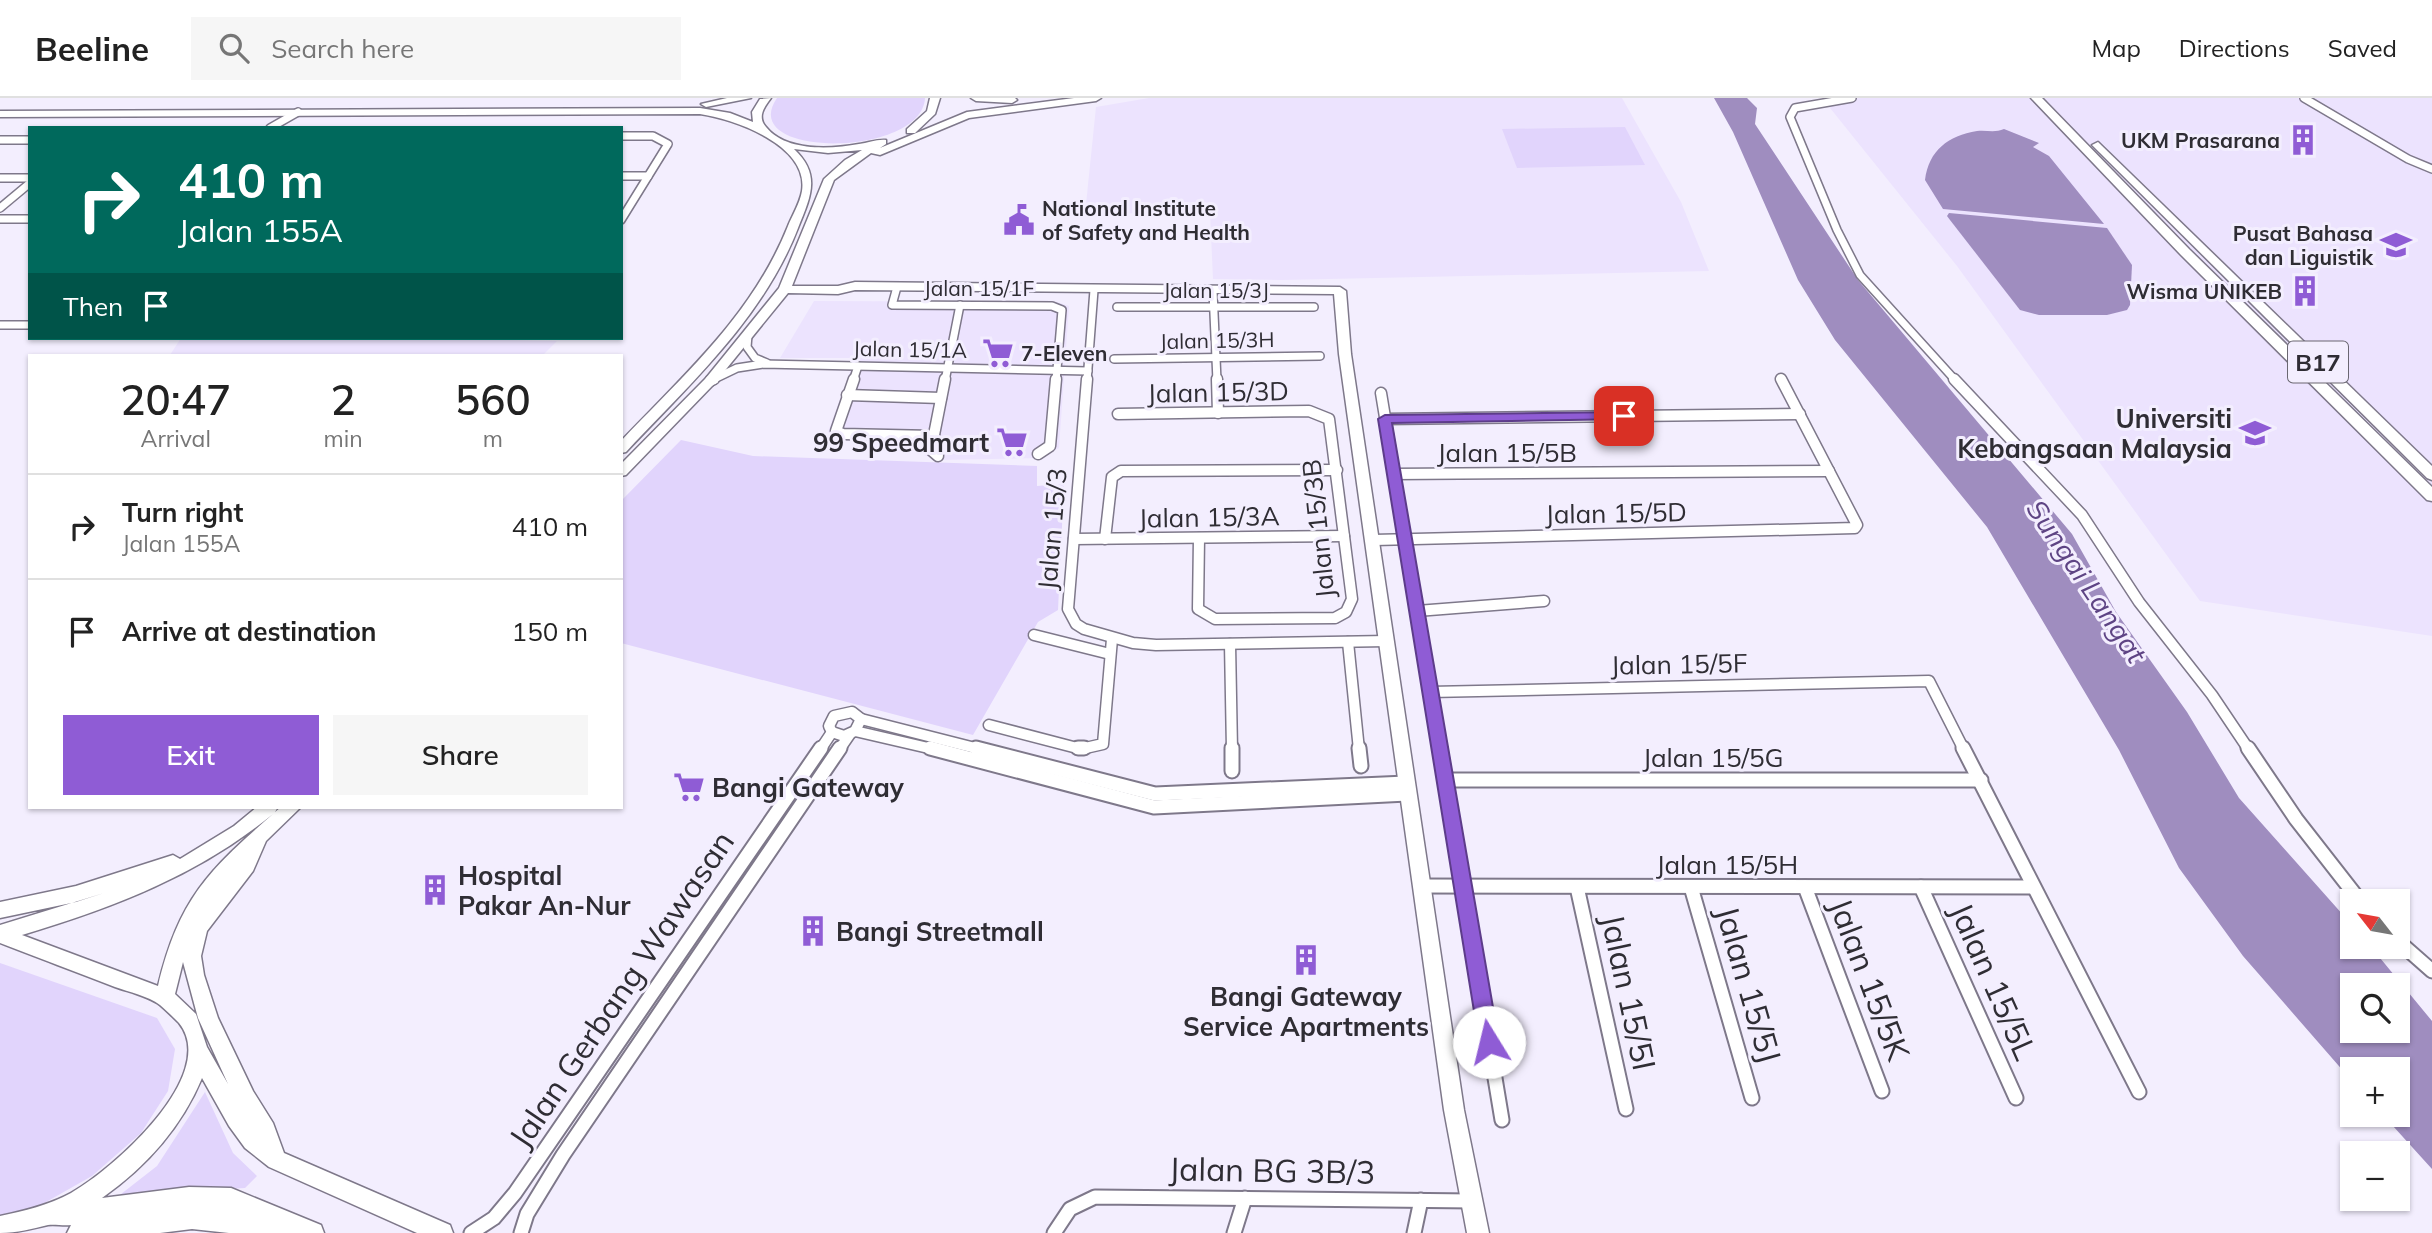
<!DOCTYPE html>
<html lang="en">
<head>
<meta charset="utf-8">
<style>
  :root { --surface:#fff; --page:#f6f6f6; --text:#222; --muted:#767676; --line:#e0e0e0; --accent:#8f5cd5 }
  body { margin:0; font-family:Mulish,sans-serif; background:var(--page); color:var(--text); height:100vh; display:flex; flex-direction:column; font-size:26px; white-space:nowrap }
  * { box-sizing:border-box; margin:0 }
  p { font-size:23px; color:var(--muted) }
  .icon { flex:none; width:38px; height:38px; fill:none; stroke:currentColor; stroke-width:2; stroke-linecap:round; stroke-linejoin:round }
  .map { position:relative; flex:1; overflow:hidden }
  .sheet { position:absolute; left:28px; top:256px; width:595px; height:455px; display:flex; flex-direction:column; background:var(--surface); border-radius:0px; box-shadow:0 2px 5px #0004 }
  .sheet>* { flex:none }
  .top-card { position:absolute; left:28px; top:28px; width:595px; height:214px; border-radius:0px; box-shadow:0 2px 5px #0004; background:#00695c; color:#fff; overflow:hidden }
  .needle { width:46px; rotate:301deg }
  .fabs { position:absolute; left:2340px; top:791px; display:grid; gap:14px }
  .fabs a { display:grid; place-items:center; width:70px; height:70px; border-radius:0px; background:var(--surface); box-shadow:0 2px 5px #0004; font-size:35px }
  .pin { position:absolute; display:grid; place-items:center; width:60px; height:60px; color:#fff; margin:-30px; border-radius:14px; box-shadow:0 4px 10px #0006 }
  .me { position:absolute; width:77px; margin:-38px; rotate:351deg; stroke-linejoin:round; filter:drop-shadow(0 0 5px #0008) }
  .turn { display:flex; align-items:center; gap:24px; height:147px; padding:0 35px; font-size:32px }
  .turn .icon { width:91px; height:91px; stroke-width:2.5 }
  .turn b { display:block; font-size:49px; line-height:60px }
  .then { display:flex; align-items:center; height:66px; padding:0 35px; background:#0003; gap:14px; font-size:26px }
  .eta { display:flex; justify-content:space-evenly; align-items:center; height:119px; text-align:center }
  .eta b { font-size:42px; font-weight:600; line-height:49px }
  .action { display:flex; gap:14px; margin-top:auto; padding:14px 35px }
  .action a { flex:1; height:80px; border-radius:0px; background:var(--accent); color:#fff; font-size:28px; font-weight:600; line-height:80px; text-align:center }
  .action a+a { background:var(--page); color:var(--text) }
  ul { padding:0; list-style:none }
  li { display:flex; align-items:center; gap:21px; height:105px; padding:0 35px; border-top:2px solid var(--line) }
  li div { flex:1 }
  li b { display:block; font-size:26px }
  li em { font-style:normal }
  header { display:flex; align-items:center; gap:42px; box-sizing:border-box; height:98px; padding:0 35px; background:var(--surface); border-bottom:2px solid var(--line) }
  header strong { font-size:33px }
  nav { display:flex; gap:38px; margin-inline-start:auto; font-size:24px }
  .search { width:490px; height:63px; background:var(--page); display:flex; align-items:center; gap:18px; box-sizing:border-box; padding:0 24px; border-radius:0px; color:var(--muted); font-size:26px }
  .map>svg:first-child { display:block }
  .built { fill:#ece3fe }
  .green { fill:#e1d4fc }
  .water { fill:#9f8dbf; fill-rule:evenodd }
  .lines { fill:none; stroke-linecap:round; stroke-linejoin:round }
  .street-far2-casing { stroke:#7e788a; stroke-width:10 }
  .street-far1-casing { stroke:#7e788a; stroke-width:13 }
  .street-casing { stroke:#7e788a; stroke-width:17 }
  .secondary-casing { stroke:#7e788a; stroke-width:3 }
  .primary-casing { stroke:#7e788a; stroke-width:3 }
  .street-far2 { stroke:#fff; stroke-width:7 }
  .street-far1 { stroke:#fff; stroke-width:10 }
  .street { stroke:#fff; stroke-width:13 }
  .secondary { fill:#fff; fill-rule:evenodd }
  .primary { fill:#fff; fill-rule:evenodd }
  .route { fill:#8f5cd5; stroke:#5d3c8a; stroke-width:2 }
  .labels { text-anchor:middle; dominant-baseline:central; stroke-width:6; stroke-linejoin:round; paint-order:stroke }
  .far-poi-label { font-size:21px; font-weight:bold; fill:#2f2d34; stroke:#f3eefe; text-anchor:end }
  .far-street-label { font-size:21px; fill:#2f2d34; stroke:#f3eefe }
  .shield { fill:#f3eefe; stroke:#6a6771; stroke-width:2 }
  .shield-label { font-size:24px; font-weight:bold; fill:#2f2d34 }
  .street-label { font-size:26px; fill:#2f2d34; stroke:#f3eefe }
  .poi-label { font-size:26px; font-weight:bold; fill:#2f2d34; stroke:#f3eefe; text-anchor:start }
  .water-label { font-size:28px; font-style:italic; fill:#5e4484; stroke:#f3eefe }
  .near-street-label { font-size:32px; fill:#2f2d34; stroke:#f3eefe }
</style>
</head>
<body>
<header>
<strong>Beeline</strong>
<div class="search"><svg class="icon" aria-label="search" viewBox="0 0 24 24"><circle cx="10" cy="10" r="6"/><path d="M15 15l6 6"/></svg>Search here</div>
<nav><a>Map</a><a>Directions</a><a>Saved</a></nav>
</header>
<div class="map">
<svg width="2432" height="1135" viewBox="0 0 2432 1135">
  <rect width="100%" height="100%" fill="#f3eefe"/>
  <g class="built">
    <polygon points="1149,0 1622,0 1681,104 1709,173 1282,182 1213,181 1210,114 1085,116 1096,9"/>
    <polygon points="1822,0 2432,0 2432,538 2200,503 1957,168"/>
    <polygon points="814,203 1057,204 1069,208 1059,350 1041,360 938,362 924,357 926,342 839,340 828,334 855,260 780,260"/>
    <polygon points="181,240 422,240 557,243 543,257 170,257"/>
  </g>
  <g class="green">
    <path d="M777 0H925C922 60 735 61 777 0Z"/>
    <polygon points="1625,29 1645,67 1517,70 1502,31"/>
    <polygon points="681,342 753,358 1037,368 1037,388 1064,386 1058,512 1038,524 973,637 621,545 621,403"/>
    <polygon points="0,865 157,920 175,951 168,993 141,1035 92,1078 39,1108 0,1117"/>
    <polygon points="205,994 233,1055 257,1078 245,1090 209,1092 98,1114 157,1068"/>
  </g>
  <g class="water">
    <path d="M1714 0H1747L1757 10 1755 26 1858 182 2072 436 2116 514 2187 614 2239 700 2352 827V849H2371L2432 923V1071L2383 1017H2398V971H2352V983L2243 858 2179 770 2119 652 1987 429 1835 242 1798 182 1733 34ZM2352 887H2398V933H2352Z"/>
    <path d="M2004 31 2039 45 2033 49 2049 58 2104 126 1943 111 1925 82C1929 52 1948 38 1977 33 1987 32 1995 35 2004 31Z"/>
    <polygon points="1949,115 2107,130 2132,167 2130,207 2127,212 2107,217 2039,217 2020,212 1950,122 1947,118"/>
  </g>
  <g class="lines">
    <defs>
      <g id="street-far2">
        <polyline points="1852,0 1795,10 1790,19 1837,132 1860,177 1956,283"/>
        <polyline points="2304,0 2408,61 2432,71"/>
        <polyline points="270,30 298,14"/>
        <polyline points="621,38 653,38 668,46 621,122"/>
        <polyline points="0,42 30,42"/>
        <polyline points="621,78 648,78"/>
        <polyline points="0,80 30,80"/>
        <polyline points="0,110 30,85"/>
        <polyline points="0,121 30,121"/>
        <polyline points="897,189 892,207 1052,208 1062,212 1056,283"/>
        <polyline points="1213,193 1217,283"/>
        <polyline points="1117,209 1314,209"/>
        <polyline points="0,227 30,227"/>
        <polyline points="748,237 747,249 755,260 767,265"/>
        <polyline points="1114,261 1320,258"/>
        <polyline points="710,283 737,270 763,266 1088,273"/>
        <polyline points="853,283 858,268"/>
        <polyline points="945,283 960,207"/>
        <polyline points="1087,283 1094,192"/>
      </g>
      <g id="street-far1">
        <polyline points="854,281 836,333 843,336 934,338"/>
        <polyline points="1087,281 1068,511 1076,526 1084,531 1133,545 1156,547 1387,543"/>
        <polyline points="1217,281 1218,315"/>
        <polyline points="1954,281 2082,417 2139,504 2212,597 2249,652"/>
        <polyline points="710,283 714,281"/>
        <polyline points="1381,295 1440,652"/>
        <polyline points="847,297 941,300"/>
        <polyline points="1118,316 1309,313 1329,321 1352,501 1346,514 1335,520 1215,521 1198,511 1199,440"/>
        <polyline points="1385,321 1800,316"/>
        <polyline points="1038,356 1050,348 1056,281"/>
        <polyline points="938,358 931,352 945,281"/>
        <polyline points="1394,376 1829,373"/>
        <polyline points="1074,441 1344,438"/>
        <polyline points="1105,441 1112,379 1121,373 1337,372"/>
        <polyline points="1374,442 1855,430 1857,427 1781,281"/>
        <polyline points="1417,513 1544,503"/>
        <polyline points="1034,537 1110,556"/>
        <polyline points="1348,544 1359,652"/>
        <polyline points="1230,546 1232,652"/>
        <polyline points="1430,594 1929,583 1964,652"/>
        <polygon points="852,614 861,621 855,633 844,638 832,634 829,628 834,618"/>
        <polyline points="861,621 983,652"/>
        <polyline points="989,627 1081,651 1103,646 1112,541"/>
        <polyline points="855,633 937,652"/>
        <polyline points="820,652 832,634"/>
        <polyline points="839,652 850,636"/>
      </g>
      <g id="street">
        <polyline points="930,650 1154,709 1407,696"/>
        <polyline points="976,650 1155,696 1406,685"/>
        <polyline points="1078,650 1084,650"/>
        <polyline points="1232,650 1232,673"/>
        <polyline points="1359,650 1361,668"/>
        <polyline points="1440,650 1502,1022"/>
        <polyline points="1963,650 2139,994"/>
        <polyline points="2248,650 2296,721 2360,803"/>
        <polyline points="1445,682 1981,682"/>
        <polyline points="1421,788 2033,789"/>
        <polyline points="1577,789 1626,1011"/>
        <polyline points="1691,789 1752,1000"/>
        <polyline points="1805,789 1882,993"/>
        <polyline points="1921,789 2016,1000"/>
        <polyline points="2398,843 2432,873"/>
        <polyline points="471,1135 494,1120 515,1095 821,650"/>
        <polyline points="521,1135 527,1116 563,1057 840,650"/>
        <polyline points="1054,1135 1070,1111 1095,1099 1473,1103"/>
        <polyline points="1234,1135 1245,1100"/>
        <polyline points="1414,1135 1421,1102"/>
      </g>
      <g id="secondary">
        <polygon points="727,0 751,0 706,9 701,6"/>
        <path d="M771 0C764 9 757 19 766 29 786 54 831 51 859 46 868 45 877 41 886 42V46L880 50 967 14 1074 0H1101L1096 3 969 20 880 57 871 55 834 82 792 188H838L855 184 1340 189 1346 193 1351 256 1464 1012 1489 1135H1467L1444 1012 1339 256 1334 196 855 192 838 196 788 195 714 286 626 377 621 378V366L706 280 779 190 824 81 845 62 862 52 828 55 794 51C822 77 810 100 798 130 763 220 691 285 626 354L621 355V343C685 276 753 216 788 128 792 118 800 105 802 93 809 47 734 21 700 16L0 19V13L700 10 730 15 753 24 752 14 760 1Z"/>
        <polygon points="930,0 940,0 935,16 915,35 907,35 907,31 927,13"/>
        <polygon points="971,0 1015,0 1017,2 1012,5 976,3"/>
        <path d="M257 709H278L275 714 281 709H301L266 743 253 773 207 833 201 858 204 877 218 920 253 993 273 1025 284 1055 450 1127 453 1135H417L269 1069 245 1050 229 1028 202 980C181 1030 146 1069 102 1100L189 1089 231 1090 321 1127 324 1135H229L192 1131 160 1135H67L71 1127C63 1128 55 1126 48 1127 31 1131 18 1135 0 1135V1118C24 1113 49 1107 71 1095 111 1073 221 977 179 925 173 919 166 912 160 907 148 898 129 894 115 889 77 874 38 860 0 845V827L104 795 76 804 0 820V804L76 788 173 757 180 761 234 728ZM273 716C208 773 179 801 158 888L22 837C113 810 199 777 273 716ZM183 864 198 920 228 986 207 949 196 916 175 896Z"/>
      </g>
      <g id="primary">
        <polygon points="2031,0 2042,0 2189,151 2432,389 2432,403 2427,402 2181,157"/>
        <polygon points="2098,44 2432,368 2432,382 2427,380 2094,49 2092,47"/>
      </g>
    </defs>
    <use href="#street-far2" class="street-far2-casing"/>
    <use href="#street-far1" class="street-far1-casing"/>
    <use href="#street" class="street-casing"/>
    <use href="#secondary" class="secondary-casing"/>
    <use href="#primary" class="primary-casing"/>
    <use href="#street-far2" class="street-far2"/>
    <use href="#street-far1" class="street-far1"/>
    <use href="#street" class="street"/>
    <use href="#secondary" class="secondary"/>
    <use href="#primary" class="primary"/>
  </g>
  <polygon class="route" points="1624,314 1629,315 1629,321 1392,325 1499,944 1496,951 1489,953 1482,951 1479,944 1378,321 1385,317"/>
  <defs>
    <symbol id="building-bare" viewBox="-9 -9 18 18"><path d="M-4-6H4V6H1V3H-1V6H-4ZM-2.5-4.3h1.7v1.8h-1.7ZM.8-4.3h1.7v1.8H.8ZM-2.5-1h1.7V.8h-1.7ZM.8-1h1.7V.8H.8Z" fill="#8f5cd5" stroke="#f3eefe" stroke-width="2.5" paint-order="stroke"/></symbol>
    <symbol id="civic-bare" viewBox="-9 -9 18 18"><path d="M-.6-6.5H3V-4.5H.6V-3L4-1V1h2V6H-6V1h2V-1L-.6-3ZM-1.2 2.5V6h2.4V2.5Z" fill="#8f5cd5" stroke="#f3eefe" stroke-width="2.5" paint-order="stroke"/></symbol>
    <symbol id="university-bare" viewBox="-9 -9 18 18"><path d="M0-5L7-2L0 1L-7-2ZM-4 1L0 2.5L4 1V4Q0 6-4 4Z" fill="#8f5cd5" stroke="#f3eefe" stroke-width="2.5" paint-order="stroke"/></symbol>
    <symbol id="supermarket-bare" viewBox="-9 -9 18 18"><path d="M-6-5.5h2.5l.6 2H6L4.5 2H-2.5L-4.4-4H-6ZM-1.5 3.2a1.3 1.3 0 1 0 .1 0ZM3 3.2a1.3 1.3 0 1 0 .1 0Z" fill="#8f5cd5" stroke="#f3eefe" stroke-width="2.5" paint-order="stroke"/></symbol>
  </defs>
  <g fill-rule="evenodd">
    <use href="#building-bare" x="2281" y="20" width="44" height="44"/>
    <use href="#civic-bare" x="997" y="100" width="44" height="44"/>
    <use href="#university-bare" x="2374" y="125" width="44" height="44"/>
    <use href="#building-bare" x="2283" y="171" width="44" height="44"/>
    <use href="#supermarket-bare" x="976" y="233" width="44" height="44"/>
    <use href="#university-bare" x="2233" y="313" width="44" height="44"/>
    <use href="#supermarket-bare" x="990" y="322" width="44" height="44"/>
    <use href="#supermarket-bare" x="667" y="667" width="44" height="44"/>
    <use href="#building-bare" x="413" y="770" width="44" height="44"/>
    <use href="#building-bare" x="791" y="811" width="44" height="44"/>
    <use href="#building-bare" x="1284" y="840" width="44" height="44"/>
  </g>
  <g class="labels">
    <g class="far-poi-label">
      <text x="2280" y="42">UKM Prasarana</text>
      <text x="1042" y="110" text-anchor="start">National Institute<tspan x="1042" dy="24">of Safety and Health</tspan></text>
      <text x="2373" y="135">Pusat Bahasa<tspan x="2373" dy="24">dan Liguistik</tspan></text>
      <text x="2282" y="193">Wisma UNIKEB</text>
      <text x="1021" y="255" text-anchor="start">7-Eleven</text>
    </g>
    <g class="far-street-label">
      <text x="979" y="190">Jalan 15/1F</text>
      <text x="1216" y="192">Jalan 15/3J</text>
      <text transform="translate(1217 242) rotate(-1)">Jalan 15/3H</text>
      <text transform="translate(910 251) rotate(1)">Jalan 15/1A</text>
    </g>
    <rect class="shield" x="2288" y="243.5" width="60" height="41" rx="5"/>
    <g class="shield-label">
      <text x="2318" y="264">B17</text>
    </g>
    <g class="street-label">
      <text transform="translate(1218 294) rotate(-1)">Jalan 15/3D</text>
      <text x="1507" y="354">Jalan 15/5B</text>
      <text transform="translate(1616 415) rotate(-1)">Jalan 15/5D</text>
      <text transform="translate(1209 419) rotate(-1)">Jalan 15/3A</text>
      <text transform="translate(1052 431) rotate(-85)">Jalan 15/3</text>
      <text transform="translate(1318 431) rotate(-96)">Jalan 15/3B</text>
      <text transform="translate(1679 566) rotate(-1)">Jalan 15/5F</text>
      <text x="1713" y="659">Jalan 15/5G</text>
      <text x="1727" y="766">Jalan 15/5H</text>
    </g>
    <g class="poi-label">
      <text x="2232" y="320" text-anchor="end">Universiti<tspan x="2232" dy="30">Kebangsaan Malaysia</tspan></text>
      <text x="989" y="344" text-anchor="end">99 Speedmart</text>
      <text x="712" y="689">Bangi Gateway</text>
      <text x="458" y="777">Hospital<tspan x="458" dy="30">Pakar An-Nur</tspan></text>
      <text x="836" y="833">Bangi Streetmall</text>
      <text x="1306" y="898" text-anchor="middle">Bangi Gateway<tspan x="1306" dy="30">Service Apartments</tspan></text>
    </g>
    <g class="water-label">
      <text transform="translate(2087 483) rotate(56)">Sungai Langat</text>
    </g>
    <g class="near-street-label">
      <text transform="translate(1870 881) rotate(69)">Jalan 15/5K</text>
      <text transform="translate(1994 883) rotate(66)">Jalan 15/5L</text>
      <text transform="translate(1749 886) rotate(74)">Jalan 15/5J</text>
      <text transform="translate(621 891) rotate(-56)">Jalan Gerbang Wawasan</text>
      <text transform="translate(1629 894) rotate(78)">Jalan 15/5I</text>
      <text transform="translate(1272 1072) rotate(1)">Jalan BG 3B/3</text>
    </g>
  </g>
</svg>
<div class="fabs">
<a><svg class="needle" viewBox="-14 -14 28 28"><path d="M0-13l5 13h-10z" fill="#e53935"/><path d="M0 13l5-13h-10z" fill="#767676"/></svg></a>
<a><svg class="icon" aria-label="search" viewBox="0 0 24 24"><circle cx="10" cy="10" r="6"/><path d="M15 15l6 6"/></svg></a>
<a>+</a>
<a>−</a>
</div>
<div class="pin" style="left:1624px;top:318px;background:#d93025"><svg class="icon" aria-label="arrive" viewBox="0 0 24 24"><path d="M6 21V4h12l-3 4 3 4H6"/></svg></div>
<svg class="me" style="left:1489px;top:944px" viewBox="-20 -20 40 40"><circle r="19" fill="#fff"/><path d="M0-13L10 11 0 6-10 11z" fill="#8f5cd5"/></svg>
<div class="top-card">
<div class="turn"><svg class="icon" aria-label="right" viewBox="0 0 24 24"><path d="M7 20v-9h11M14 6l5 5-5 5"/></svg><div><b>410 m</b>Jalan 155A</div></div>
<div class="then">Then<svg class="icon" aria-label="arrive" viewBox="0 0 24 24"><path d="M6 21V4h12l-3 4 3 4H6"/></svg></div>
</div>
<section class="sheet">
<div class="eta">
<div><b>20:47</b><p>Arrival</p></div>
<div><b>2</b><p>min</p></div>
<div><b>560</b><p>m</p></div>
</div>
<ul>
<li><svg class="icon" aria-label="right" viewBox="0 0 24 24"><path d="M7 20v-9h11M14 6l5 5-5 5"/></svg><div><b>Turn right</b><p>Jalan 155A</p></div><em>410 m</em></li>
<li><svg class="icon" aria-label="arrive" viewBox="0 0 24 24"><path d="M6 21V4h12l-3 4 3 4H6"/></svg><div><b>Arrive at destination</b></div><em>150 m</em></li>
</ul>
<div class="action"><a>Exit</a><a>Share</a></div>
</section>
</div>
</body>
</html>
